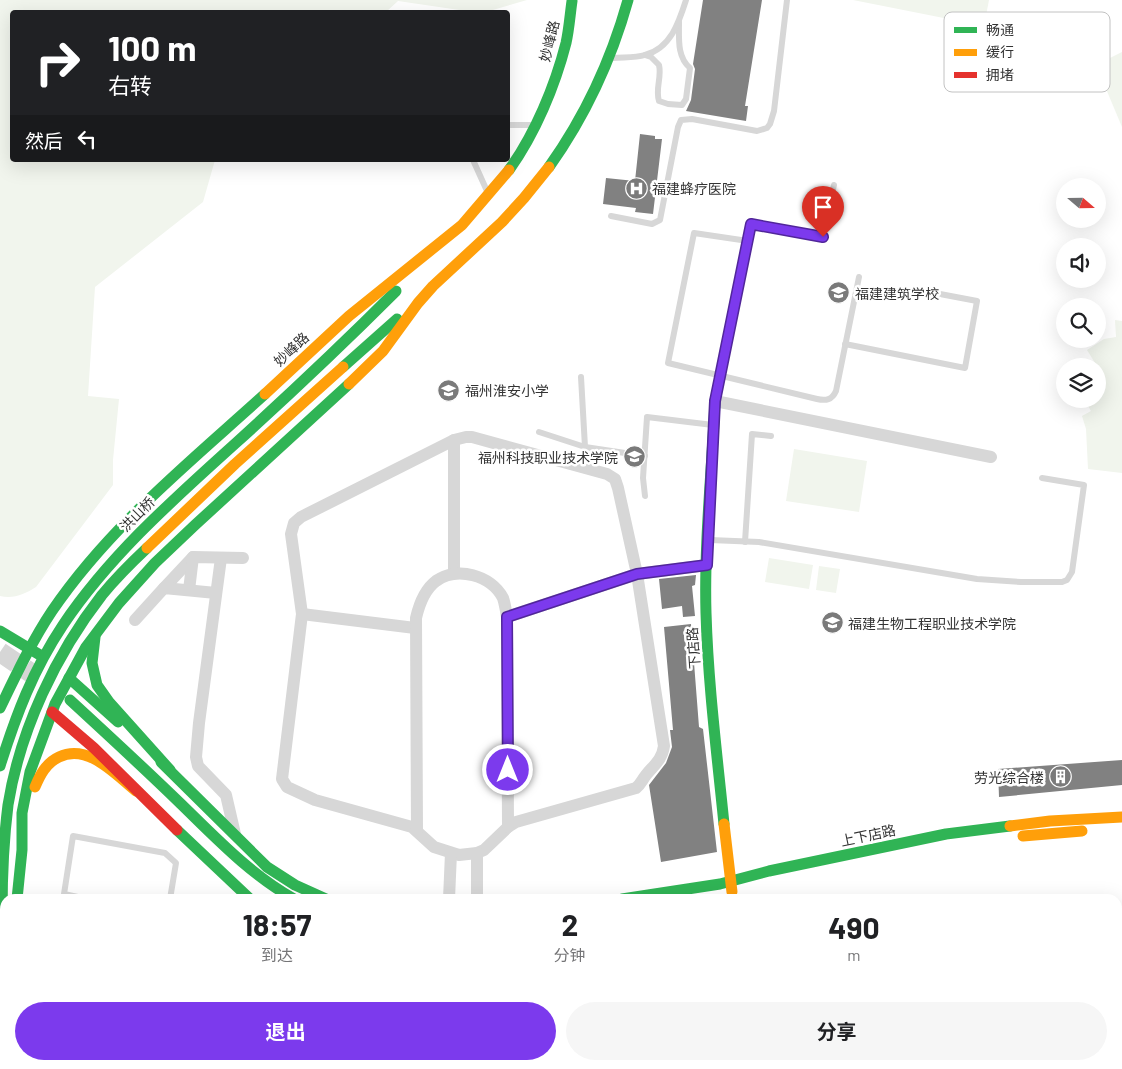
<!DOCTYPE html>
<html lang="zh">
<head>
<meta charset="utf-8">
<style>
  :root { --surface:#fff; --page:#f6f6f6; --text:#202124; --muted:#757577; --accent:#7c3aed }
  body { margin:0; font-family:Barlow,"Noto Sans SC",sans-serif; background:var(--page); color:var(--text); height:100vh; display:flex; flex-direction:column; font-size:19px; white-space:nowrap }
  * { box-sizing:border-box; margin:0 }
  p { font-size:16px; color:var(--muted) }
  .icon { flex:none; width:28px; height:28px; fill:none; stroke:currentColor; stroke-width:2; stroke-linecap:round; stroke-linejoin:round }
  .map { position:relative; flex:1; overflow:hidden }
  .panel { position:absolute; left:0px; top:894px; width:1122px; height:176px; display:flex; flex-direction:column; background:var(--surface); border-radius:15px 15px 0 0; box-shadow:0 5px 20px #0002 }
  .panel>* { flex:none }
  .guide { position:absolute; left:10px; top:10px; width:500px; height:152px; border-radius:5px; box-shadow:0 5px 20px #0002; background:#202124; color:#fff; overflow:hidden }
  .needle { width:32px; rotate:110deg }
  .tools { position:absolute; left:1056px; top:178px; display:grid; gap:10px }
  .tools a { display:grid; place-items:center; width:50px; height:50px; border-radius:50%; background:var(--surface); box-shadow:0 5px 20px #0002; font-size:25px }
  .pin { position:absolute; display:grid; place-items:center; width:42px; height:42px; color:#fff; margin:-51px -21px; border-radius:50% 50% 50% 0; rotate:-45deg; box-shadow:0 0 5px #0007 }
  .pin .icon { rotate:45deg }
  .me { position:absolute; width:55px; margin:-28px; rotate:0deg; stroke-linejoin:round; filter:drop-shadow(0 0 4px #0008) }
  .turn { display:flex; align-items:center; gap:18px; height:105px; padding:0 15px; font-size:22px }
  .turn .icon { width:65px; height:65px; stroke-width:2.5 }
  .turn b { display:block; font-size:35px; line-height:42px }
  .then { display:flex; align-items:center; height:48px; padding:0 15px; background:#0003; gap:10px; font-size:19px }
  .eta { display:flex; justify-content:space-evenly; align-items:center; height:85px; text-align:center }
  .eta b { font-size:30px; font-weight:700; line-height:35px }
  .cta { display:flex; gap:10px; margin-top:auto; padding:10px 15px }
  .cta a { flex:1; height:58px; border-radius:30px; background:var(--accent); color:#fff; font-size:20px; font-weight:700; line-height:58px; text-align:center }
  .cta a+a { background:var(--page); color:var(--text) }
  .map>svg:first-child { display:block }
  .green { fill:#f1f5ed }
  .water { fill:#ddebf3 }
  .building { fill:#818181 }
  .lines { fill:none; stroke-linecap:round; stroke-linejoin:round }
  .primary-tunnel { stroke:#d6d6d6; stroke-width:20; stroke-dasharray:20 10; stroke-linecap:butt }
  .lane { stroke:#d7d7d7; stroke-width:6 }
  .street { stroke:#d7d7d7; stroke-width:12 }
  .fast { stroke:#30b455; stroke-width:11 }
  .slow { stroke:#ff9f0a; stroke-width:11 }
  .jam { stroke:#e5322d; stroke-width:11 }
  .route-casing { stroke:#51269a; stroke-width:12 }
  .route { stroke:#7c3aed; stroke-width:9 }
  .labels { text-anchor:middle; dominant-baseline:central; stroke-width:5; stroke-linejoin:round; paint-order:stroke }
  .street-label { font-size:14px; fill:#333; stroke:#fff }
  .poi-label { font-size:14px; fill:#333; stroke:#fff; text-anchor:start }
  .key { fill:#fff; stroke:#c2c2c2; stroke-width:1 }
  .key-label { font-size:14px; fill:#333 }
</style>
</head>
<body>
<div class="map">
<svg width="1122" height="1069" viewBox="0 0 1122 1069">
  <rect width="100%" height="100%" fill="#fff"/>
  <g class="green">
    <path d="M0 0H527L486 12H473L398 1 386 12H12V160H215L203 202 95 287 88 396 119 399 113 460V485L36 587C25 594 14 599 0 596Z"/>
    <polygon points="853,0 989,0 984,26"/>
    <polygon points="1122,52 1122,127 1096,65"/>
    <polygon points="1115,320 1122,321 1122,473 1088,469 1086,429 1082,416 1091,411 1084,399 1098,399 1098,384 1105,379 1087,350 1104,339 1116,337"/>
    <polygon points="794,449 867,461 859,512 786,501"/>
    <polygon points="769,558 813,565 809,589 765,582"/>
    <polygon points="819,566 840,569 836,593 816,590"/>
  </g>
  <polygon class="water" points="1122,917 1122,1069 0,1069 0,966 5,967 5,1065 1118,1065 1118,918"/>
  <g class="building">
    <polygon points="703,0 762,0 745,106 748,106 746,121 686,111 691,100 695,69 693,64"/>
    <polygon points="640,134 655,136 655,139 662,139 653,214 635,212 636,208 603,204 606,178 635,181"/>
    <polygon points="696,575 695,585 692,586 695,616 683,617 682,606 662,609 659,579"/>
    <polygon points="691,624 699,727 703,729 717,852 661,862 649,785 666,763 672,747 670,730 673,730 664,627"/>
    <polygon points="1122,760 1122,785 999,797 998,769"/>
  </g>
  <g class="lines">
    <polyline class="primary-tunnel" points="0,652 34,675"/>
    <g class="lane">
      <path d="M645 55 651 57 659 65C662 77 655 89 659 101L668 104 682 105 686 99 690 68C677 57 679 39 679 22"/>
      <path d="M613 58C624 57 635 58 645 55 671 48 679 22 686 0"/>
      <polyline points="508,125 532,125"/>
      <polyline points="473,160 487,191"/>
      <polyline points="611,216 652,224 660,220 678,127 681,120 692,119 757,131 767,128 770,124 774,111 787,0"/>
      <path d="M748 241 694 233 668 363 817 399C826 401 832 400 836 391L859 277"/>
      <polyline points="845,344 965,368 977,301 940,294"/>
      <polyline points="581,377 585,447"/>
      <polyline points="715,400 751,224 823,237 834,185"/>
      <polyline points="539,432 585,447 645,456"/>
      <polyline points="645,496 643,478 647,417 713,425"/>
      <polyline points="710,540 759,542 977,579 1021,582 1062,582 1067,580 1072,572 1084,485 1042,478"/>
      <polyline points="745,542 752,434 771,436"/>
      <polyline points="87,899 64,894 73,836 165,853 176,863 170,899"/>
    </g>
    <g class="street">
      <polyline points="715,401 991,457"/>
      <path d="M466 437H472L607 474 615 479 618 488 637 574 664 746C662 760 654 765 646 775 642 780 641 784 636 788L516 822 508 827 484 850 477 853 459 855 434 847 412 827 315 800 287 787 282 779 302 614 291 534 294 523 301 517 454 440Z"/>
      <polyline points="454,440 454,573"/>
      <polyline points="221,558 199,723 196,757 198,766 226,795 235,834"/>
      <polyline points="164,588 193,557"/>
      <polyline points="189,590 193,557 243,558"/>
      <polyline points="302,614 415,628"/>
      <polyline points="507,617 637,574 707,565"/>
      <polyline points="135,620 164,588 216,593"/>
      <path d="M417 831 416 618C419 605 424 590 436 581 457 566 491 575 503 598 505 604 506 611 507 617L508 827"/>
      <polyline points="449,899 451,853"/>
      <polyline points="477,899 477,853"/>
    </g>
    <g class="fast">
      <path d="M549 167C586 115 611 61 628 0"/>
      <path d="M509 170C535 134 555 86 566 43 569 30 570 15 572 1"/>
      <polyline points="343,367 397,319"/>
      <path d="M715 401C712 471 704 543 706 613 708 683 717 754 724 824"/>
      <polyline points="0,631 40,655"/>
      <polyline points="95,637 92,663 97,685 109,702 170,770"/>
      <polyline points="69,678 118,722"/>
      <path d="M70 700C107 734 145 769 181 804 217 839 250 874 294 899"/>
      <path d="M0 708C16 675 32 641 52 611 109 527 190 462 265 394"/>
      <polyline points="161,762 267,867 295,885 326,899"/>
      <path d="M0 766C16 715 33 670 63 625 110 555 175 498 237 442 291 393 344 343 396 291"/>
      <polyline points="177,830 250,899"/>
      <polyline points="17,899 22,850 22,813 30,772 55,704 86,647 119,603 155,563 195,525 349,384"/>
      <polyline points="622,899 720,884 769,871 946,834 1010,826"/>
      <path d="M5 1002C1 937 0 869 8 805 20 730 56 654 102 595 116 578 131 563 147 548"/>
    </g>
    <g class="slow">
      <polyline points="349,384 383,351 418,303 433,286 502,222 524,198 549,167"/>
      <polyline points="265,394 349,316 462,225 509,170"/>
      <polyline points="147,548 235,464 343,367"/>
      <path d="M35 787C40 775 46 763 59 757 88 743 115 774 136 791"/>
      <polyline points="724,824 732,892"/>
      <polyline points="1010,826 1050,821 1122,817"/>
      <polyline points="1023,836 1082,831"/>
      <polyline points="10,1065 11,1069"/>
    </g>
    <polyline class="jam" points="52,712 94,748 177,830"/>
  </g>
  <g class="lines">
    <defs>
      <polyline id="route" points="508,770 507,617 637,574 707,565 715,401 751,224 823,237"/>
    </defs>
    <use href="#route" class="route-casing"/>
    <use href="#route" class="route"/>
  </g>
  <defs>
    <symbol id="hospital-disc" viewBox="-11 -11 22 22"><circle r="9.5" fill="#7a7a7a" stroke="#fff"/><path d="M-5-5h3v3.5h4V-5h3V5h-3V1.5h-4V5h-3Z" fill="#fff"/></symbol>
    <symbol id="school-disc" viewBox="-11 -11 22 22"><circle r="9.5" fill="#7a7a7a" stroke="#fff"/><path d="M0-5L7-2L0 1L-7-2ZM-4 1L0 2.5L4 1V4Q0 6-4 4Z" fill="#fff"/></symbol>
    <symbol id="university-disc" viewBox="-11 -11 22 22"><circle r="9.5" fill="#7a7a7a" stroke="#fff"/><path d="M0-5L7-2L0 1L-7-2ZM-4 1L0 2.5L4 1V4Q0 6-4 4Z" fill="#fff"/></symbol>
    <symbol id="building-disc" viewBox="-11 -11 22 22"><circle r="9.5" fill="#7a7a7a" stroke="#fff"/><path d="M-4-6H4V6H1V3H-1V6H-4ZM-2.5-4.3h1.7v1.8h-1.7ZM.8-4.3h1.7v1.8H.8ZM-2.5-1h1.7V.8h-1.7ZM.8-1h1.7V.8H.8Z" fill="#fff"/></symbol>
  </defs>
  <g fill-rule="evenodd">
    <use href="#hospital-disc" x="624" y="176" width="25" height="25"/>
    <use href="#school-disc" x="826" y="280" width="25" height="25"/>
    <use href="#school-disc" x="436" y="378" width="25" height="25"/>
    <use href="#university-disc" x="622" y="444" width="25" height="25"/>
    <use href="#university-disc" x="820" y="610" width="25" height="25"/>
    <use href="#building-disc" x="1048" y="764" width="25" height="25"/>
  </g>
  <g class="labels">
    <g class="street-label">
      <text transform="translate(549 41) rotate(-76)">妙峰路</text>
      <text transform="translate(291 349) rotate(-43)">妙峰路</text>
      <text transform="translate(137 514) rotate(-45)">洪山桥</text>
      <text transform="translate(693 648) rotate(-94)">下店路</text>
      <text transform="translate(868 835) rotate(-12)">上下店路</text>
    </g>
    <g class="poi-label">
      <text x="652" y="188">福建蜂疗医院</text>
      <text x="855" y="293">福建建筑学校</text>
      <text x="465" y="390">福州淮安小学</text>
      <text x="618" y="457" text-anchor="end">福州科技职业技术学院</text>
      <text x="848" y="623">福建生物工程职业技术学院</text>
      <text x="1044" y="777" text-anchor="end">劳光综合楼</text>
    </g>
  </g>
  <rect x="944" y="12" width="166" height="80" rx="8" class="key"/>
  <rect x="954" y="27" width="23" height="6" fill="#30b455"/>
  <rect x="954" y="49" width="23" height="7" fill="#ff9f0a"/>
  <rect x="954" y="72" width="23" height="6" fill="#e5322d"/>
  <g class="key-label">
    <text x="986" y="35">畅通</text>
    <text x="986" y="57">缓行</text>
    <text x="986" y="80">拥堵</text>
  </g>
</svg>
<div class="tools">
<a><svg class="needle" viewBox="-14 -14 28 28"><path d="M0-13l5 13h-10z" fill="#e53935"/><path d="M0 13l5-13h-10z" fill="#757577"/></svg></a>
<a><svg class="icon" aria-label="sound" viewBox="0 0 24 24"><path d="M4 9h4l5-4v14l-5-4H4zM17 9q2 3 0 6"/></svg></a>
<a><svg class="icon" aria-label="search" viewBox="0 0 24 24"><circle cx="10" cy="10" r="6"/><path d="M15 15l6 6"/></svg></a>
<a><svg class="icon" aria-label="layers" viewBox="0 0 24 24"><path d="M12 4l9 5-9 5-9-5zM3 14l9 5 9-5"/></svg></a>
</div>
<div class="pin" style="left:823px;top:237px;background:#d93025"><svg class="icon" aria-label="arrive" viewBox="0 0 24 24"><path d="M6 21V4h12l-3 4 3 4H6"/></svg></div>
<svg class="me" style="left:508px;top:770px" viewBox="-20 -20 40 40"><circle r="17" fill="#7c3aed" stroke="#fff" stroke-width="3"/><path d="M0-11L8 9 0 5-8 9z" fill="#fff"/></svg>
<div class="guide">
<div class="turn"><svg class="icon" aria-label="right" viewBox="0 0 24 24"><path d="M7 20v-9h11M14 6l5 5-5 5"/></svg><div><b>100 m</b>右转</div></div>
<div class="then">然后<svg class="icon" aria-label="left" viewBox="0 0 24 24"><path d="M17 20v-9H6M10 6l-5 5 5 5"/></svg></div>
</div>
<section class="panel">
<div class="eta">
<div><b>18:57</b><p>到达</p></div>
<div><b>2</b><p>分钟</p></div>
<div><b>490</b><p>m</p></div>
</div>
<div class="cta"><a>退出</a><a>分享</a></div>
</section>
</div>
</body>
</html>
